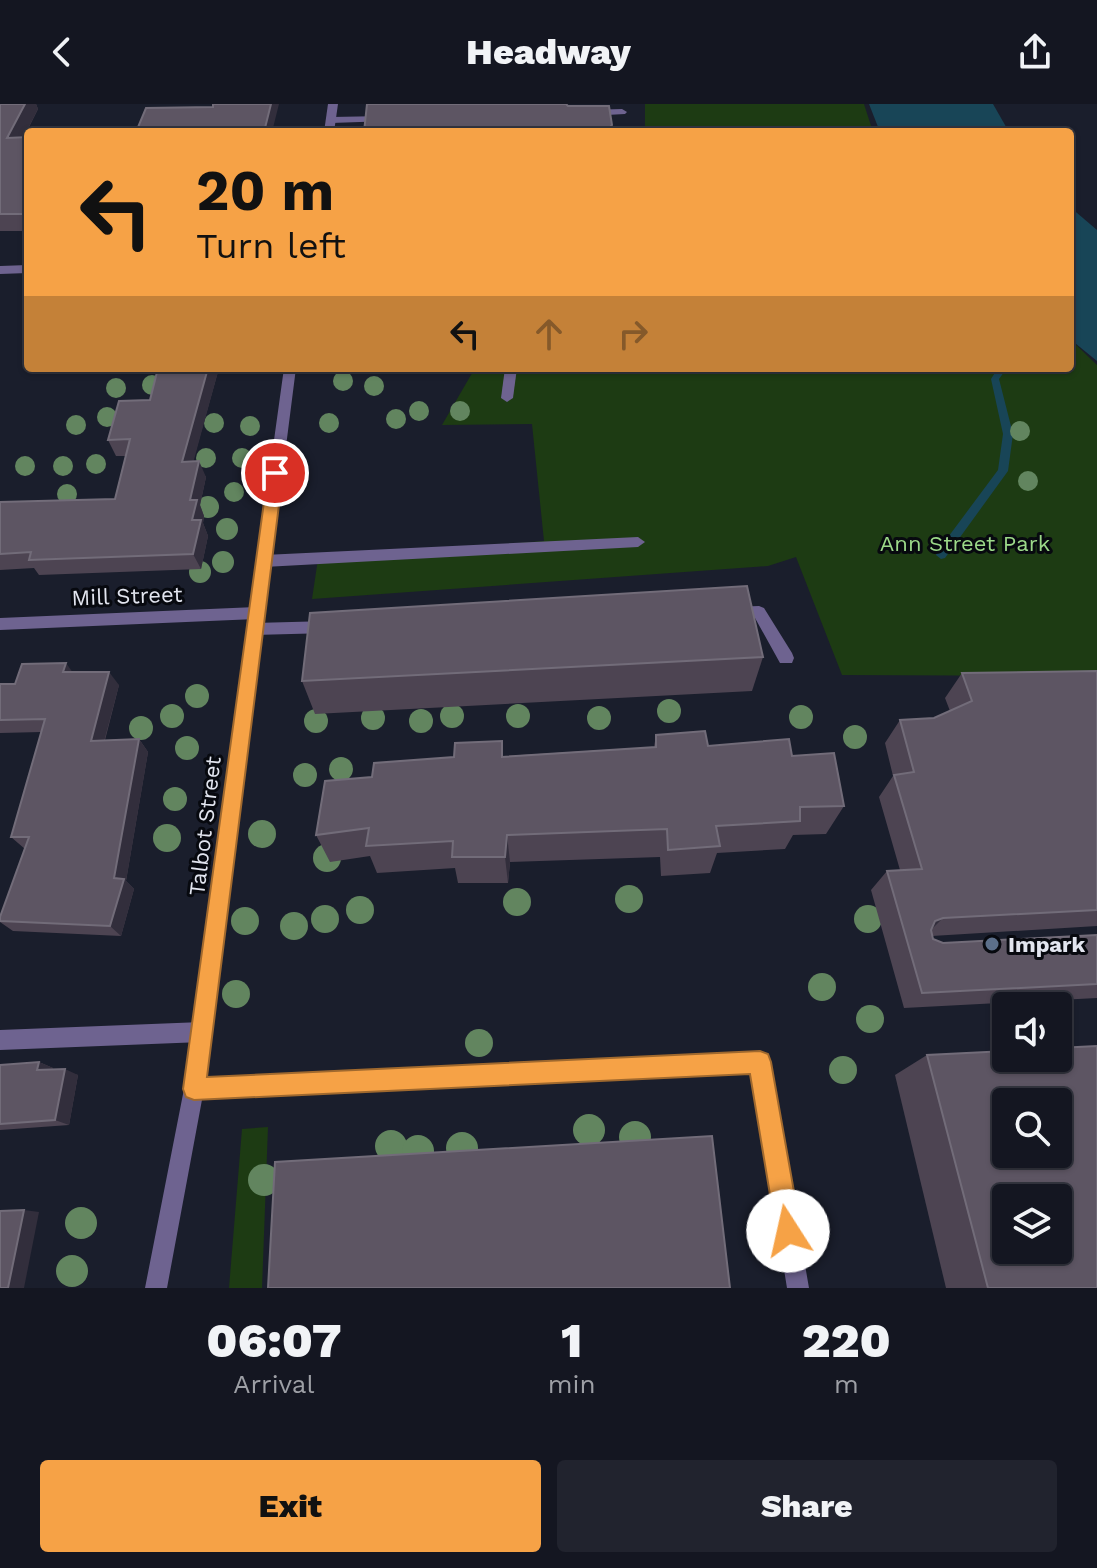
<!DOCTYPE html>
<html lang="en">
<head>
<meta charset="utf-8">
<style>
  :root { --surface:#141621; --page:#21232e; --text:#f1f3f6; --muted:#9d9fa5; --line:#33353f; --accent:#f6a246 }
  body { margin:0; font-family:"Work Sans",sans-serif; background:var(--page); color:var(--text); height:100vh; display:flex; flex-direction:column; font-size:30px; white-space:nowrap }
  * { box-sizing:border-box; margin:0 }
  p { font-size:26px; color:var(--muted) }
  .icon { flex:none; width:44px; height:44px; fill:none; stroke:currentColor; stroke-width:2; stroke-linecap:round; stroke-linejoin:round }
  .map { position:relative; height:1184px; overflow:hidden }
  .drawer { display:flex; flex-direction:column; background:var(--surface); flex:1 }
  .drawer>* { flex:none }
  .banner { position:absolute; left:24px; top:24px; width:1050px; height:244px; border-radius:8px; box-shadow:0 2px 6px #0004,0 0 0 2px var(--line); background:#f6a246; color:#111; overflow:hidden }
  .tools { position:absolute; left:992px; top:888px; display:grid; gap:16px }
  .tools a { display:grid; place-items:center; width:80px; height:80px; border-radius:8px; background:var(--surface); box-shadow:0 2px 6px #0004,0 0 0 2px var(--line); font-size:40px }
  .pin { position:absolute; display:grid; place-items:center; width:68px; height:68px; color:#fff; margin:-34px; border:4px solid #fff; border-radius:50%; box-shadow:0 2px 8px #0007 }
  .me { position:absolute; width:88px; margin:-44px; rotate:350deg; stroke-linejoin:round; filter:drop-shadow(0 0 6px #0008) }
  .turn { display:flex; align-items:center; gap:28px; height:168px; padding:0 40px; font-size:36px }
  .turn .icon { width:104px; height:104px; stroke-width:2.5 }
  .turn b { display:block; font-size:56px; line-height:68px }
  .lanes { display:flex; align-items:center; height:76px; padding:0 40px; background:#0003; justify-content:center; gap:40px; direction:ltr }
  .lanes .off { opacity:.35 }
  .eta { display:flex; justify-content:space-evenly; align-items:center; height:136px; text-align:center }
  .eta b { font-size:48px; font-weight:800; line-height:56px }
  .button { display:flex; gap:16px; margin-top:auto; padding:16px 40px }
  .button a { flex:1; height:92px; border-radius:8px; background:var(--accent); color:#111; font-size:32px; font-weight:800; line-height:92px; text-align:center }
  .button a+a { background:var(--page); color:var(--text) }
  header { display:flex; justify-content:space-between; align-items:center; height:104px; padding:0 40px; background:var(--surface); font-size:36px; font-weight:800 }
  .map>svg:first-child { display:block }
  .green { fill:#1d3b13 }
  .water { fill:#184557 }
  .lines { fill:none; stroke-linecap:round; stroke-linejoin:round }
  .stream { fill:#184557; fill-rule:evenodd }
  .service { fill:#6e6390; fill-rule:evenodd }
  .minor { fill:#6e6390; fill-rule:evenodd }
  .tertiary { fill:#6e6390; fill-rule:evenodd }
  .tree { fill:#62855f }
  .wall { fill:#4d4452 }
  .shaded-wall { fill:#322e3c }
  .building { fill:#5d5563; stroke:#726c79; stroke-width:2; fill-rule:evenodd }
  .route { fill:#f6a246; stroke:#a0692e; stroke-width:2 }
  .service-dot { fill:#5c6f8a; stroke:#07090f; stroke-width:3 }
  .labels { text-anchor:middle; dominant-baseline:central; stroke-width:6; stroke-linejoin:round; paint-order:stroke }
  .park-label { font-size:22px; fill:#9cd989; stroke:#07090f }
  .street-label { font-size:22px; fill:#e2e5ef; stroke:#07090f }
  .poi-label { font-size:22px; font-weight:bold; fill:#e2e5ef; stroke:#07090f; text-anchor:start }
</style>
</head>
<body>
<header><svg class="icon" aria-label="back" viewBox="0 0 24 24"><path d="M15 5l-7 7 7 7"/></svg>Headway<svg class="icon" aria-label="share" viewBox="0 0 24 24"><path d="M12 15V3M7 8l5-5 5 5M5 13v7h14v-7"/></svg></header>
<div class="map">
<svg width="1097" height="1184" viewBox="0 0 1097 1184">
  <rect width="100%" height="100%" fill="#1a1e2c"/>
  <g class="green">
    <polygon points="645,0 864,0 873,28 645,28"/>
    <polygon points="1070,235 1097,261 1097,572 842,571 796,453 768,462 312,495 318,455 544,437 532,320 442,321 475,264 1070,264"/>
    <polygon points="268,1023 262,1184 229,1184 242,1025"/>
  </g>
  <g class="water">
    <polygon points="869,0 993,0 1009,28 880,28"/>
    <polygon points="1070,103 1097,126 1097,257 1070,235"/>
  </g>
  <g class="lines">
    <polygon class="stream" points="998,264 1007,264 999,275 1013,330 1008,367 945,454 941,455 936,451 937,448 998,366 1003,330 991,275"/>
    <g class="service">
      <polygon points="505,264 517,264 513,294 507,298 501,294"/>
      <polygon points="638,433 645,438 638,443 264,463 257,457 264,451"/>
      <polygon points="759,502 764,504 792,549 794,554 792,559 780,559 755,514 732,515 724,509 732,503"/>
      <polygon points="329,517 337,523 329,529 254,531 246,525 254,519"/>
      <polygon points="202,918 209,921 212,928 209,935 202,938 0,946 0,926"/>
      <polygon points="760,948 767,951 770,958 809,1184 787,1184 752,968 194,995 187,992 184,985 187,978 194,975"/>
    </g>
    <g class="minor">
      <polygon points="622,5 627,8 625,10 588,12 583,9 588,6"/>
      <polygon points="385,12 389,13 389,17 331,19 326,16 331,13"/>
      <polygon points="28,161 28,169 0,170 0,162"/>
      <polygon points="257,503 265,509 257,515 0,526 0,514"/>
    </g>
    <g class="tertiary">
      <polygon points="328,0 338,0 334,28 324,28"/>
      <polygon points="284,264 296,264 204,985 167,1184 145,1184 184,985"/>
    </g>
  </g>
  <g class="tree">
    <circle cx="343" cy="277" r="10"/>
    <circle cx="152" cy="281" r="10"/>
    <circle cx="374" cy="282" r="10"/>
    <circle cx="116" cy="284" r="10"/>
    <circle cx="419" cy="307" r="10"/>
    <circle cx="460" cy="307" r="10"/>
    <circle cx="107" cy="313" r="10"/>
    <circle cx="396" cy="315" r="10"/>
    <circle cx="214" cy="319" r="10"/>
    <circle cx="329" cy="319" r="10"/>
    <circle cx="76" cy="321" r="10"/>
    <circle cx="250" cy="322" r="10"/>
    <circle cx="1020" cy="327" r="10"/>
    <circle cx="206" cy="354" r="10"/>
    <circle cx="242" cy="354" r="10"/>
    <circle cx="96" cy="360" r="10"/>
    <circle cx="25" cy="362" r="10"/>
    <circle cx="63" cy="362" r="10"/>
    <circle cx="1028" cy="377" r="10"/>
    <circle cx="234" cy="388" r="10"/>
    <circle cx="67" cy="390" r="10"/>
    <circle cx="208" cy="403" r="11"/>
    <circle cx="227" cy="425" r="11"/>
    <circle cx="223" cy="458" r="11"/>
    <circle cx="200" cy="468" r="11"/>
    <circle cx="197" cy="592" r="12"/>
    <circle cx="669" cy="607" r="12"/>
    <circle cx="172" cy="612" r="12"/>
    <circle cx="452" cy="612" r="12"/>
    <circle cx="518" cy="612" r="12"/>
    <circle cx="801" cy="613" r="12"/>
    <circle cx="373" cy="614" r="12"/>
    <circle cx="599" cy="614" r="12"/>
    <circle cx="316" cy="617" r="12"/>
    <circle cx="421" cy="617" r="12"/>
    <circle cx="141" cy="624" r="12"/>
    <circle cx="855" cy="633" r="12"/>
    <circle cx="187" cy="644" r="12"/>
    <circle cx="341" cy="665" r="12"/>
    <circle cx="305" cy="671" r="12"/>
    <circle cx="175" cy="695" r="12"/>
    <circle cx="262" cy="730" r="14"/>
    <circle cx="167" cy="734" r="14"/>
    <circle cx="327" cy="754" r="14"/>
    <circle cx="629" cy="795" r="14"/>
    <circle cx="517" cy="798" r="14"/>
    <circle cx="360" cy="806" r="14"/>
    <circle cx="325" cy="815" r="14"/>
    <circle cx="868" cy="815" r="14"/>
    <circle cx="245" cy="817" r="14"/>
    <circle cx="294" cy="822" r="14"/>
    <circle cx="822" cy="883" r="14"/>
    <circle cx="236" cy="890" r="14"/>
    <circle cx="870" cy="915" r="14"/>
    <circle cx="479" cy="939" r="14"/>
    <circle cx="843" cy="966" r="14"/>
    <circle cx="589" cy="1026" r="16"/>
    <circle cx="635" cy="1033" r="16"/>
    <circle cx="391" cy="1042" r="16"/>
    <circle cx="462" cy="1044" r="16"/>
    <circle cx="418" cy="1047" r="16"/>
    <circle cx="264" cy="1076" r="16"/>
    <circle cx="81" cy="1119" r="16"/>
    <circle cx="72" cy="1167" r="16"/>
  </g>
  <g class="wall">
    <polygon points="0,0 36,0 38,5 24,33 28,33 28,127 0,127"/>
    <polygon points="568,2 611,28 364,28"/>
    <polygon points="158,264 219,264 193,357 206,373 200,401 204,412 203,419 208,432 201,465 39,471 34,464 0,466 0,398 115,395 126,352 116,352 108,336 150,296"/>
    <polygon points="763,553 752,587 315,610 302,577"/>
    <polygon points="1097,567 1097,822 932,832 933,835 943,839 1097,831 1097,894 904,904 871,786 887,767 900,766 879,693 893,672 885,639 900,616 934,614 950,607 945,594 962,569"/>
    <polygon points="72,568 119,581 105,636 139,635 148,648 126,777 134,785 121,832 13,827 0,818 0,813 25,745 11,733 41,628 0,629 0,580 15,580"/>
    <polygon points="656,631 708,642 792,652 844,702 826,730 793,731 785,745 717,749 710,769 661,772 660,753 510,758 508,779 458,779 455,764 377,769 370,752 330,758 316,731 372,673 504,652 654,643"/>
    <polygon points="927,951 1097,1184 946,1184 895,971"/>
    <polygon points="39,958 53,964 52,965 78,971 69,1021 0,1026 0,961"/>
  </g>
  <g class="shaded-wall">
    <polygon points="25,0 36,0 38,5 15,50 7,34"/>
    <polygon points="271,0 279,0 272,28 264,28"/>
    <polygon points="208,264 219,264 189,374 182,358"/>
    <polygon points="199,357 206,373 200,401 204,412 203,419 208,432 201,465 193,450 190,396"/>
    <polygon points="66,559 76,573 63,568"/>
    <polygon points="109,568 119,581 101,649 91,637"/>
    <polygon points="139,635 148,648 126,777 134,785 121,832 110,822 114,774"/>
    <polygon points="507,731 510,758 508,779 505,753"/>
    <polygon points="943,814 925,832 935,817"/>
    <polygon points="39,958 53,964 51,973 37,966"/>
    <polygon points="65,965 78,971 69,1021 55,1016"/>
    <polygon points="24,1106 39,1108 24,1184 8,1184"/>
  </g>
  <g class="building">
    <polygon points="0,0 25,0 7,34 28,33 28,110 0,110"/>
    <polygon points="213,0 271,0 264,28 136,28 146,4 213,3"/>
    <polygon points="367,0 566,0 568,2 609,2 612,21 606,28 526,28 526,26 364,28"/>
    <polygon points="158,264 208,264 182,358 199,357 190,396 197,396 192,416 201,416 193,450 29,456 31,448 0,450 0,398 115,395 130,335 108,336 119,297 150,296"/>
    <polygon points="747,482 763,553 302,577 310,509"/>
    <polygon points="66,559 63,568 109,568 91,637 139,635 114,774 124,775 110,822 0,817 0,813 29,733 11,733 45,615 0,616 0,580 15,580 22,560"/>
    <polygon points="1097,567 1097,806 943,814 935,817 931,826 933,835 943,839 1097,831 1097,880 922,889 887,767 922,765 894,671 914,668 900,616 934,614 972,597 962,569"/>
    <polygon points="705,627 708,642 789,635 792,652 834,649 844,702 800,703 800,717 716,722 720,742 668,746 667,725 507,731 505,753 452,753 453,737 366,742 369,724 316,731 325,677 372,673 374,659 454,653 455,639 502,637 502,653 656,643 656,631"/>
    <path d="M1097 942V1184H988L927 951 1006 947V954H1058V944ZM1006 998H1058V1050H1006ZM1006 1094H1058V1146H1006Z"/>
    <polygon points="39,958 37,966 65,965 55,1016 0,1020 0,961"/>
    <polygon points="712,1032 730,1184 268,1184 275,1058"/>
    <polygon points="24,1106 8,1184 0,1184 0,1107"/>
  </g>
  <polygon class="route" points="275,363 283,369 207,973 760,947 768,950 771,958 801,1127 797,1136 788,1140 780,1136 776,1127 750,970 194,996 186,993 183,985 268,369"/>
  <circle class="service-dot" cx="992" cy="840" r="8"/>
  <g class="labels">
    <g class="park-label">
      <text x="965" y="439">Ann Street Park</text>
    </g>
    <g class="street-label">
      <text transform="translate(127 492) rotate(-2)">Mill Street</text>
      <text transform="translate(205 722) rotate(-83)">Talbot Street</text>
    </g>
    <g class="poi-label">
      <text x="1008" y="840">Impark</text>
    </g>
  </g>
</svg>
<div class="tools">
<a><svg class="icon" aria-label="sound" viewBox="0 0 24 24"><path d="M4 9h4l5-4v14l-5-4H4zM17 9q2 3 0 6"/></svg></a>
<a><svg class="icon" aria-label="search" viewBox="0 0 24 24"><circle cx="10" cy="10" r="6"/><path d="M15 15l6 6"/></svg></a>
<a><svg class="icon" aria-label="layers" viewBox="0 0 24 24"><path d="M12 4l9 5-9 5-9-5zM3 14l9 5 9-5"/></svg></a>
</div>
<div class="pin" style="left:275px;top:369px;background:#d93025"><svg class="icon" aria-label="arrive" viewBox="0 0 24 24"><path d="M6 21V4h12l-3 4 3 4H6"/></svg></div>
<svg class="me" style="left:788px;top:1127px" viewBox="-20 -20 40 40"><circle r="19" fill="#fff"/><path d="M0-13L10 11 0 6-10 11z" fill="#f6a246"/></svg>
<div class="banner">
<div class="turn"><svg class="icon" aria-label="left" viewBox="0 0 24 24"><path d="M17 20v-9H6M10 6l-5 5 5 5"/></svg><div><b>20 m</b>Turn left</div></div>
<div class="lanes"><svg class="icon" aria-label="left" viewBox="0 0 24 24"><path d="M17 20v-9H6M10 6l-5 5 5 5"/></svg><svg class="icon off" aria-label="ahead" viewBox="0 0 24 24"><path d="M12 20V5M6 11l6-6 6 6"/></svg><svg class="icon off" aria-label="right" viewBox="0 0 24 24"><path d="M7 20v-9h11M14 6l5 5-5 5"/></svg></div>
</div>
</div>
<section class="drawer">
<div class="eta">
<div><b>06:07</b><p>Arrival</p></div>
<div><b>1</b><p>min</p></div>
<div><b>220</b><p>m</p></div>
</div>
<div class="button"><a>Exit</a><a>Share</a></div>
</section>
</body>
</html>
